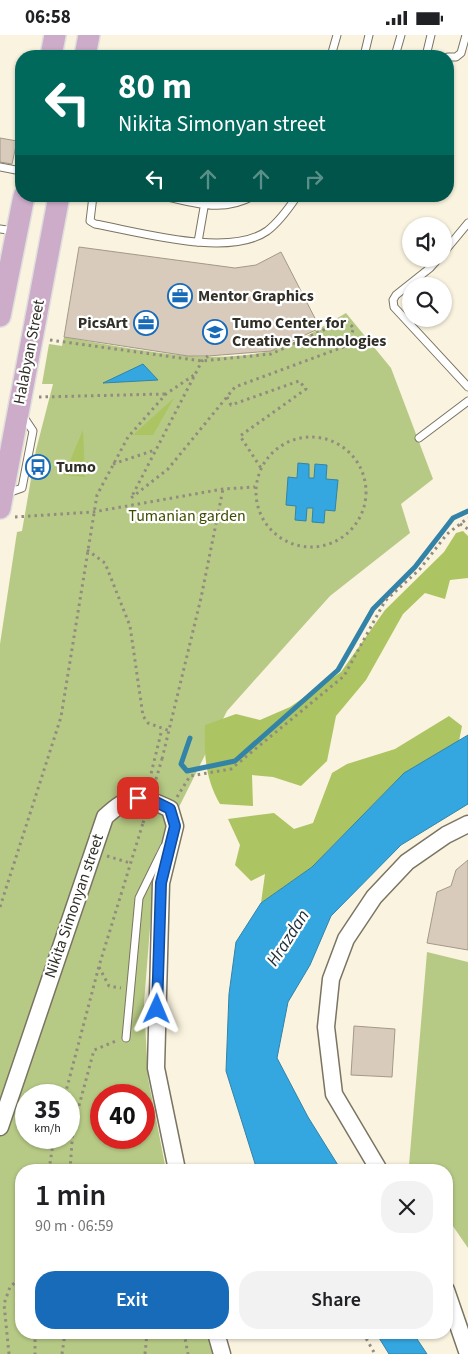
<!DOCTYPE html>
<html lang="en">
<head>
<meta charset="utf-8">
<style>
  :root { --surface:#fff; --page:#f2f2f2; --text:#202124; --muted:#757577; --accent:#176bb9 }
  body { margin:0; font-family:"Source Sans 3",sans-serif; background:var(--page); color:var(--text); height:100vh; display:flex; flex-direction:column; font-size:19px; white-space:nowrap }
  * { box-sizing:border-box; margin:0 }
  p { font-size:16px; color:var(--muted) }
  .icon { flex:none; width:28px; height:28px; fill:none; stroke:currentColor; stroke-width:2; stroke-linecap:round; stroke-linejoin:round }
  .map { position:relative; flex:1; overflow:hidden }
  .drawer { position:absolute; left:15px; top:1129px; width:438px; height:175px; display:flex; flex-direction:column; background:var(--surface); border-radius:20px; box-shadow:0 1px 4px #0004 }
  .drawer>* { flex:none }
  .banner { position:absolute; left:15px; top:15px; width:439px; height:152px; border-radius:20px; box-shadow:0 1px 4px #0004; background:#00695c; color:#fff; overflow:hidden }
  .buttons { position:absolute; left:402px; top:182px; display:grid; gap:10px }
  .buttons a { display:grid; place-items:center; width:50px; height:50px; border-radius:50%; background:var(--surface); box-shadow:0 1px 4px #0004; font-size:25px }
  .speed { position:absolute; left:15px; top:1049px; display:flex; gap:10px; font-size:25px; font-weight:700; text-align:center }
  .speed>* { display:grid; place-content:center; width:65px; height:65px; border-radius:50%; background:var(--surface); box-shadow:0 1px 4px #0004; line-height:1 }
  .speed small { font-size:12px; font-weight:400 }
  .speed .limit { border:8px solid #d22; background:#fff; color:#111 }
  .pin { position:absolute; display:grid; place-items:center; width:42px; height:42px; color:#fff; margin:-21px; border-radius:10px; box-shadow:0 2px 8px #0006 }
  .me { position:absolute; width:55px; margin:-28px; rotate:1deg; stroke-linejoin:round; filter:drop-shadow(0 0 4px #0008) }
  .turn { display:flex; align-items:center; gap:18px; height:105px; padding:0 20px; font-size:22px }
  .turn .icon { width:65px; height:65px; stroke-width:2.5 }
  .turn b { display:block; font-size:35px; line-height:42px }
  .lanes { display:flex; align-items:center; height:48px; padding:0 20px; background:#0003; justify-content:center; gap:25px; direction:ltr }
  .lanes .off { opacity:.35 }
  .round { display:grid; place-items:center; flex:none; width:52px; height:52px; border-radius:20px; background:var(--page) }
  .headline { display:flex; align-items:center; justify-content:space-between; height:85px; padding:0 20px }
  h1 { font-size:30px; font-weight:600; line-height:38px }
  .cta { display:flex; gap:10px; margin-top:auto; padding:10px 20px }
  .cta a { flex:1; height:58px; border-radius:20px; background:var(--accent); color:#fff; font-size:20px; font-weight:600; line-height:58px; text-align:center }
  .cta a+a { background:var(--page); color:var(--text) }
  .status { display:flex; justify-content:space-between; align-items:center; height:35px; padding:0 25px; background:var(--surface); direction:ltr }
  .status svg { height:14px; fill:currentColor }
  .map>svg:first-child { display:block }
  .green { fill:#b7ca85; fill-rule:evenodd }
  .forest { fill:#acc461 }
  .water { fill:#34a7e0; stroke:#3383a8 }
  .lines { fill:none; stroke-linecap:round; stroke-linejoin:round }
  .stream { stroke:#3383a8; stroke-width:5 }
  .building { fill:#d9cbbb; stroke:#a49888 }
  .service-casing { stroke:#7a7462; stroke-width:9 }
  .tertiary-casing { stroke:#7a7462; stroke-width:19 }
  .primary-casing { stroke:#dededc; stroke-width:24 }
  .path { stroke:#918c7f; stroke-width:3; stroke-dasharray:2.5 4; stroke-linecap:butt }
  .service { stroke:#fff; stroke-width:7 }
  .tertiary { stroke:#fff; stroke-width:16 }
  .primary { stroke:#ccacc8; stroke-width:21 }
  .path-bridge { stroke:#918c7f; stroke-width:3; stroke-dasharray:2.5 4; stroke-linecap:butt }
  .route-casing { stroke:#114b97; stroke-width:12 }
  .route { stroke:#1a73e8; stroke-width:9 }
  .labels { text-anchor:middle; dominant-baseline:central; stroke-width:4.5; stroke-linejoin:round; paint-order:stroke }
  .poi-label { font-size:16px; font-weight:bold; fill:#312f27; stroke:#fff; text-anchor:start }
  .street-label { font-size:16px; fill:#312f27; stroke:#fff }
  .park-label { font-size:16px; fill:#3e4c00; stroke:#fff }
  .water-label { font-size:18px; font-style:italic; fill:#1a2c37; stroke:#fff }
</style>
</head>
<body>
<div class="status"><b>06:58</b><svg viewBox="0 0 49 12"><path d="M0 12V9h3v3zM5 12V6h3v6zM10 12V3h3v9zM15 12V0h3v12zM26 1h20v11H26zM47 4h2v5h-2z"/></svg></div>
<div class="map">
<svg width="468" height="1319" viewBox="0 0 468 1319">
  <rect width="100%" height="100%" fill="#faf3df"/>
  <g class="green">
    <path d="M346 278 391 333 433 444 401 469 410 498 330 561 227 676 156 818 144 968 148 1043 166 1135H21V1298H207L214 1319H0V609L17 497 22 496 36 415 53 349H42L49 309 62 311 64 302C131 313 202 331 270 316 297 309 322 292 346 278ZM26 1060H69V1102H26ZM101 1060H144V1102H101Z"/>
    <polygon points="427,917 468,927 468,1213 446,1181 446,1135 413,1135 409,1130"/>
  </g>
  <g class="forest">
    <polygon points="174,363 153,400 133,400"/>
    <polygon points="83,395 85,442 64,440"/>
    <path d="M463 496 468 501V543L450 545 445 564 425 558 403 579 366 645 336 681 327 726 301 751 273 742 252 740 253 771 220 769C205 743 204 719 205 690L236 679 260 685 290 672 341 637 385 575 444 517 456 498Z"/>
    <polygon points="449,681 462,691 459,706 404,738 312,832 261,868 265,839 251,846 235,830 240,810 228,784 274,778 294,794 313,788 332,738 347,729 395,714"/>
  </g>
  <g class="water">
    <polygon points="143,329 158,345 103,348"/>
    <polygon points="298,428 309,429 309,443 314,443 315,429 327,430 326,444 338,445 335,476 325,475 324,488 312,487 313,473 307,473 306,486 295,485 296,471 286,470 288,442 297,443"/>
    <polygon points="468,700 468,769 401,810 331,881 310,930 288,967 277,1023 308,1082 341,1135 257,1135 226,1036 229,959 236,907 261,868 312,832 404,738"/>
    <polygon points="376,1298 413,1298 427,1319 389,1319"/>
  </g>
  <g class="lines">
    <polyline class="stream" points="190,703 181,729 187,736 235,726 338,635 373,574 415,532 453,483 468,476"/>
  </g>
  <g class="building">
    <polygon points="0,103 17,106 12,129 0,127"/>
    <polygon points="79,212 235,233 256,230 281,217 320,293 271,316 208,321 188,321 64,302"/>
    <polygon points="468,825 468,915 427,908 437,857 451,851 456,835"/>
    <polygon points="354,991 395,994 392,1042 351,1040"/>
  </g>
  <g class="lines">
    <defs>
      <g id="service">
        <polyline points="331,21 337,0"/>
        <polyline points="364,21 369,0"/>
        <polyline points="395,21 401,0"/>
        <polyline points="426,21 431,0"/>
        <polyline points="448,22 456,22 461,18 466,0"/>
        <polyline points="0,132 21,136"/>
        <path d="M93 161 90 186 95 189C140 197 229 223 267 196 279 187 289 173 297 161"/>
        <path d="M163 161C196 168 222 178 253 161"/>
        <polyline points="0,194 14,196"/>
        <polyline points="198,207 206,161"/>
        <polyline points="444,217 468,188"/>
        <polyline points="438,224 430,233 396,260 393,265 394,272 468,352"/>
        <polyline points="419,403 468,366"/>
        <polyline points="5,459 22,453 33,396 23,381"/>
        <polyline points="126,1003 139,863 164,812"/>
      </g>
      <g id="tertiary">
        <path d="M0 1092 105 782C130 759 140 759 170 774L175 791 161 848 156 1033 177 1135"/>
        <polyline points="379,1135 334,1059 326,992 331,944 346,904 374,862 407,827 446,800 468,789"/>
        <polyline points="446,1255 468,1319"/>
        <polyline points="216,1298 222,1319"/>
      </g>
      <g id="primary">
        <polyline points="51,21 55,0"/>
        <polyline points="85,21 89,0"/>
        <polyline points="0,281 24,161"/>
        <polyline points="0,473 59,161"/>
      </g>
    </defs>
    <use href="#service" class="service-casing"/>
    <use href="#tertiary" class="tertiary-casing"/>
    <use href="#primary" class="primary-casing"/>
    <g class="path">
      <polyline points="50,305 202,326 271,319 345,285 354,293 346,311 235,352 168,434 131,463 202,326 208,321"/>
      <polyline points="39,362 165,359"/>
      <polyline points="227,362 231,370 299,346 306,354 240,401 261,433"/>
      <circle cx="311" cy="457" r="55"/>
      <polyline points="113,429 155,415"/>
      <polyline points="15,482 93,477 223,454 255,452"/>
      <polyline points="460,489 468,494"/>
      <polyline points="87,515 105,528 130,591 143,681 148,688 170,696"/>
      <polyline points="162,724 201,563 223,454"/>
      <polyline points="148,751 162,694"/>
      <polyline points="177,762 190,741 231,734 344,641 385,566 420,534 447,499 468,483"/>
      <polyline points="107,821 130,828"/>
      <polyline points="0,872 61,682 97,460 128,402 166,359 194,340"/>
      <polyline points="99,932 109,951 121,953"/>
      <polyline points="65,1060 99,931 143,788"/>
      <polyline points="69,1085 75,1085"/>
      <polyline points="49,1135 54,1102"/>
      <polyline points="70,1135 73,1093 94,1015 116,1006"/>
      <polyline points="35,1298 35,1319"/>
      <polyline points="184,1298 188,1319"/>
      <polyline points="363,1298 375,1319"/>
      <polyline points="9,1319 4,1269 10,1252 21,1242"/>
      <polyline points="62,1319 65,1298"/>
      <polyline points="145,1319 147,1298"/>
    </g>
    <use href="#service" class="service"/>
    <use href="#tertiary" class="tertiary"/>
    <use href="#primary" class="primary"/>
    <polyline class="path-bridge" points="143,788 162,724"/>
  </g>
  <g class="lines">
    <defs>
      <polyline id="route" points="138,763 154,766 170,774 175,791 161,848 157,974"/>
    </defs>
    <use href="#route" class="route-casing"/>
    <use href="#route" class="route"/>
  </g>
  <defs>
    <symbol id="office-ring" viewBox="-11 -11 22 22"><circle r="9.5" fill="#fff" stroke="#176bb9" stroke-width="1.5"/><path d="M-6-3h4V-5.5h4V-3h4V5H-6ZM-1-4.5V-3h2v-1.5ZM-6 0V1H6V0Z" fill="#176bb9"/></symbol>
    <symbol id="school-ring" viewBox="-11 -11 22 22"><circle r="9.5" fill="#fff" stroke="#176bb9" stroke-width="1.5"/><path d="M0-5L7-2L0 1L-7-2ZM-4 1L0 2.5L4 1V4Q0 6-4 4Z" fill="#176bb9"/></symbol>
    <symbol id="bus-ring" viewBox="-11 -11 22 22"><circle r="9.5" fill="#fff" stroke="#176bb9" stroke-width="1.5"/><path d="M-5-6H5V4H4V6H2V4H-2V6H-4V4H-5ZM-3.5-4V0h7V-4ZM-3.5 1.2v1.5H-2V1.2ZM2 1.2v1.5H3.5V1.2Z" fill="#176bb9"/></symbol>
  </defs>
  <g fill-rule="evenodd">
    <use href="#office-ring" x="166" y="247" width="28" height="28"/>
    <use href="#office-ring" x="132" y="274" width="28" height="28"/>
    <use href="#school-ring" x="201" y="283" width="28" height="28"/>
    <use href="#bus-ring" x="24" y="418" width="28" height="28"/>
  </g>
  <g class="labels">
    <g class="poi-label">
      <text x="198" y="261">Mentor Graphics</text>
      <text x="128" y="288" text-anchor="end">PicsArt</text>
      <text x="232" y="288">Tumo Center for<tspan x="232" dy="18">Creative Technologies</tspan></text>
      <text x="56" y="432">Tumo</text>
    </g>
    <g class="street-label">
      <text transform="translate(29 317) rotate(-79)">Halabyan Street</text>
      <text transform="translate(74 871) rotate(-71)">Nikita Simonyan street</text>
    </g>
    <g class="park-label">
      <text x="187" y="481">Tumanian garden</text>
    </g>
    <g class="water-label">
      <text transform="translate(288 903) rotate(-57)">Hrazdan</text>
    </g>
  </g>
</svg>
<div class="buttons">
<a><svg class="icon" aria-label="sound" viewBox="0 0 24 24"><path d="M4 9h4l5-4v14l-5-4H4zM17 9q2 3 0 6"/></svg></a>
<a><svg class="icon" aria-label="search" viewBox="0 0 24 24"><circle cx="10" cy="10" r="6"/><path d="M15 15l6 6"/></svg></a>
</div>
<div class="speed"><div>35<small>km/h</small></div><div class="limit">40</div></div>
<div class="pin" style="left:138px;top:763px;background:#d93025"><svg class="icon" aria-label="arrive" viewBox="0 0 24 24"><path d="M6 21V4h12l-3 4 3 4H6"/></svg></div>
<svg class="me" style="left:157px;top:974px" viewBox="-20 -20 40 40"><path d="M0-17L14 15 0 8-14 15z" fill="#1a73e8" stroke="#fff" stroke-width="4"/></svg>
<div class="banner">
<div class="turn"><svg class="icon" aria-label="left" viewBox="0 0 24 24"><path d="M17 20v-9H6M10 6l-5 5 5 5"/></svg><div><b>80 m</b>Nikita Simonyan street</div></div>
<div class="lanes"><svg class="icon" aria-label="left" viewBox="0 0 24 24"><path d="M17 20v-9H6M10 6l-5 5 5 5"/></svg><svg class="icon off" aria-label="ahead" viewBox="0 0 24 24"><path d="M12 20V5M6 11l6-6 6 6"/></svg><svg class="icon off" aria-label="ahead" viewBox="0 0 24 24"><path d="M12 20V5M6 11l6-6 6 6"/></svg><svg class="icon off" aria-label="right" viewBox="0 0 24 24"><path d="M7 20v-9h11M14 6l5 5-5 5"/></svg></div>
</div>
<section class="drawer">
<div class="headline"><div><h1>1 min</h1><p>90 m · 06:59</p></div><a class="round"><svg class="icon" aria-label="close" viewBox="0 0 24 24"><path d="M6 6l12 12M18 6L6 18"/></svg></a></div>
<div class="cta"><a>Exit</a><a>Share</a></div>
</section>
</div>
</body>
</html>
